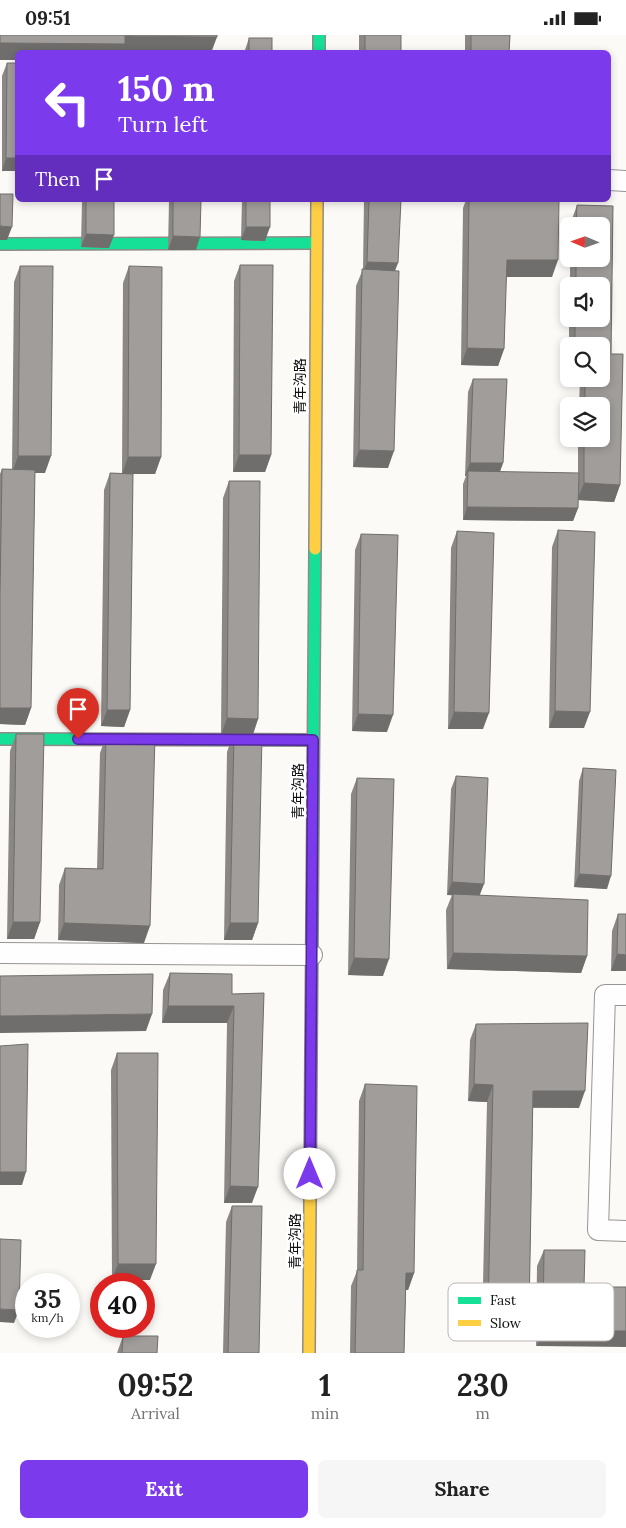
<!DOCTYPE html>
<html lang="en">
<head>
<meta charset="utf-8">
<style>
  :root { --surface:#fff; --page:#f6f6f6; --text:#222; --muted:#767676; --accent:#7c3aed }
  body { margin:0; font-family:Lora,"Noto Sans SC",serif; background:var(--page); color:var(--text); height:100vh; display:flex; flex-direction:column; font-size:19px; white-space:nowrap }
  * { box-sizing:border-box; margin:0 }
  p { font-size:16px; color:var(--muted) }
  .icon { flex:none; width:28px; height:28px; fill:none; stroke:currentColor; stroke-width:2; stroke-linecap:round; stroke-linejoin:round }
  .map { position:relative; height:1318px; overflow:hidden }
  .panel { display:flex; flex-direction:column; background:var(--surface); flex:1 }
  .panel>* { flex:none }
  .guide { position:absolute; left:15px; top:15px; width:596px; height:152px; border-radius:8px; box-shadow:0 2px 8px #0003; background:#7c3aed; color:#fff; overflow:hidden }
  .needle { width:32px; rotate:272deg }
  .controls { position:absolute; left:560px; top:182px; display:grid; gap:10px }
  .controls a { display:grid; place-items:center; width:50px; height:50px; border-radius:8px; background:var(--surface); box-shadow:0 2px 8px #0003; font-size:25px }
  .speed { position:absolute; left:15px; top:1238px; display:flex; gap:10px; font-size:25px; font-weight:700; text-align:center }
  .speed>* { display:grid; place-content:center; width:65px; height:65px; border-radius:50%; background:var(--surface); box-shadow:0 2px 8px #0003; line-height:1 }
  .speed small { font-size:12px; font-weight:400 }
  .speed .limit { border:8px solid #d22; background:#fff; color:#111 }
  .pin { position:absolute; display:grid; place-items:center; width:42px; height:42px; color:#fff; margin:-51px -21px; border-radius:50% 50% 50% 0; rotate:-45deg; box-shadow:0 0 5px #0007 }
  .pin .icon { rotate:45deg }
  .me { position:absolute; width:55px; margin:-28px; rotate:0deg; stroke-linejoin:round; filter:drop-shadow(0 0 4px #0008) }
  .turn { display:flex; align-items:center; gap:18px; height:105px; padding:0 20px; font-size:22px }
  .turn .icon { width:65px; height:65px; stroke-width:2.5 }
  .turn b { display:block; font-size:35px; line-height:42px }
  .then { display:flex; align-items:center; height:48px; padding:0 20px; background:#0003; gap:10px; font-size:19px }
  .eta { display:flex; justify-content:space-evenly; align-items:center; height:85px; text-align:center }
  .eta b { font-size:30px; font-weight:700; line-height:35px }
  .cta { display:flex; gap:10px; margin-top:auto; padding:10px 20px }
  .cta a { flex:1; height:58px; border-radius:8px; background:var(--accent); color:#fff; font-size:20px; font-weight:700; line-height:58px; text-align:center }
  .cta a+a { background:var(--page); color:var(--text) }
  .status { display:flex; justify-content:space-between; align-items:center; height:35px; padding:0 25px; background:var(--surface); direction:ltr }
  .status svg { height:14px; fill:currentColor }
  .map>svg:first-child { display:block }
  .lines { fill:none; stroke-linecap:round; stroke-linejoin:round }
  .street-casing { stroke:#969594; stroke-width:22 }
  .fast-casing { stroke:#8d8c8a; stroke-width:14 }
  .slow-casing { stroke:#8d8c8a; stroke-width:14 }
  .street { stroke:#fffefe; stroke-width:20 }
  .fast { stroke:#16e098; stroke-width:11 }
  .slow { stroke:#ffcf43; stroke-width:11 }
  .wall { fill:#8a8785 }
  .shaded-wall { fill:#706e6c }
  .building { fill:#a09d9b; stroke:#706e6c }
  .route-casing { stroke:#51269a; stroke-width:12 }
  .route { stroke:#7c3aed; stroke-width:9 }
  .labels { text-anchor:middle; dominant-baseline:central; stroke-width:5; stroke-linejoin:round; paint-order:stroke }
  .street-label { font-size:14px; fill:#101010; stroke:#fff }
  .key { fill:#fff; stroke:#b7b7b7; stroke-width:1 }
  .key-label { font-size:14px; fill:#101010 }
</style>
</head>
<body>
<div class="status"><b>09:51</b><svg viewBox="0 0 49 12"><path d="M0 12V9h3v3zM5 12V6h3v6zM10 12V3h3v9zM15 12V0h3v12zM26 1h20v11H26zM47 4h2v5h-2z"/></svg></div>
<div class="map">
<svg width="626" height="1318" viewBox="0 0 626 1318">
  <rect width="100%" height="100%" fill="#fcfaf6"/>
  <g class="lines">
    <defs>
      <g id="street">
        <polyline points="609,145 626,146"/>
        <polyline points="0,918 312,920"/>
        <polyline points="626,960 605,960 598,1195 626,1196"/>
      </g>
      <g id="fast">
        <polyline points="319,0 319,18"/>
        <polyline points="0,209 316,208"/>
        <polyline points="0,704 313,705"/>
        <polyline points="311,1017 315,514"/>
      </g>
      <g id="slow">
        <polyline points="315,514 317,165"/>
        <polyline points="309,1318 311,1017"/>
      </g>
    </defs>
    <use href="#street" class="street-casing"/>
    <use href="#fast" class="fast-casing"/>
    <use href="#slow" class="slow-casing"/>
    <use href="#street" class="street"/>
    <use href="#fast" class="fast"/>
    <use href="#slow" class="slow"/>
  </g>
  <g class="wall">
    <rect x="359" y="0" width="42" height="18"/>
    <polygon points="465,0 510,0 509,18 465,18"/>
    <polygon points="249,3 272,18 244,18"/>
    <polygon points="7,28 18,136 2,136 2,41"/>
    <polygon points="82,165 114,165 109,213 81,212"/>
    <polygon points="169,165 201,165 196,215 168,215"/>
    <polygon points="242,165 270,165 265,206 241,205"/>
    <polygon points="364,165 401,165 395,236 388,433 353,432 356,251 363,234"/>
    <polygon points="466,165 559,165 552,242 506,242 504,314 498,331 461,330 463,173"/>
    <polygon points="577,170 613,171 611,319 623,319 620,450 614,467 578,465 578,473 573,486 463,485 463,449 466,441 465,441 468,357 473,344 507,344 503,428 500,437 578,438 578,404 601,404 601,371 579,371 580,344 601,344 601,311 569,311 569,284 601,284 601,251 570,251 570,224 601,224 601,191 571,191 571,187"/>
    <polygon points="240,230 271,420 265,437 233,437 234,246"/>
    <polygon points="20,231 45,438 35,438 31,673 25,690 0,689 0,439 2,434 12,434 14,247"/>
    <polygon points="129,231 161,422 155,439 133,439 130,675 124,692 101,691 104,455 110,438 122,438 123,248"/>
    <polygon points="229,446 258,684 253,700 258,888 252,905 224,905 227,717 233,700 221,700 223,463"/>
    <polygon points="558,495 584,693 549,693 552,512"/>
    <polygon points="457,496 483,694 448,694 451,513"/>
    <polygon points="361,499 387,697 352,696 355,515"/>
    <polygon points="16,699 40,887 34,904 7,904 10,716"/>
    <polygon points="106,701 144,908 58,905 59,850 65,833 97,834 100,718"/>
    <polygon points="583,733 607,854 574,852 579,746"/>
    <polygon points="456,741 480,860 587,921 581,938 447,934 446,875 452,860 447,860 451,754"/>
    <polygon points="357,743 383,941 348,940 351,759"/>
    <polygon points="618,879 626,879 626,936 611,936 612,896"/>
    <polygon points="170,938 232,959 264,958 252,1168 224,1168 227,988 162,988 163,955"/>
    <polygon points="476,989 579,1073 533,1073 529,1279 523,1296 482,1295 487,1067 468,1066 470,1005"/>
    <polygon points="117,1018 150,1245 112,1245 111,1035"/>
    <polygon points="365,1049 414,1238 408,1255 406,1255 404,1318 350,1318 351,1251 357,1236 359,1066"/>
    <polygon points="232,1171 259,1318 223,1318 226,1187"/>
    <polygon points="544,1215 585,1215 536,1311 537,1231"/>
    <polygon points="123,1301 157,1318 117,1318"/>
  </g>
  <g class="shaded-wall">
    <polygon points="125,1 217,2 211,18 18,18 18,25 0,25 0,8"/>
    <polygon points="6,123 18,123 18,136 2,136"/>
    <polygon points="0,191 12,192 7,205 0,205"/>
    <polygon points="246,192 270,192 265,206 241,205"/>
    <polygon points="86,199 114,200 109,213 81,212"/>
    <polygon points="173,201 200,202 196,215 168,215"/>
    <polygon points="507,225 558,225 552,242 500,242"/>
    <polygon points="367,227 398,228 393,241 362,240"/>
    <polygon points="467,313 504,314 498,331 461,330"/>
    <polygon points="359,415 394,416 388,433 353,432"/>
    <polygon points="239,420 271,420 265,437 233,437"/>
    <polygon points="18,421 51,421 45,438 12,438"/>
    <polygon points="128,422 161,422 155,439 122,439"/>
    <polygon points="470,428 503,428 498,441 468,436 466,441 465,441"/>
    <polygon points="584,448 620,450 614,467 577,465"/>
    <polygon points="467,472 578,473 573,486 463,485"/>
    <polygon points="0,673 31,673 25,690 0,689"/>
    <polygon points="107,675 130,675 124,692 101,691"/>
    <polygon points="555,676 590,677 584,693 549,693"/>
    <polygon points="454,677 489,678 483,694 448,694"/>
    <polygon points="358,679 393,680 387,697 352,696"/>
    <polygon points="227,683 258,684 252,701 221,700"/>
    <polygon points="579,839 611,841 607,854 574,852"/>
    <polygon points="452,847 484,849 479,862 447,860"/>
    <polygon points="13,887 40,887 34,904 7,904"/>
    <polygon points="64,888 150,891 144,908 58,905"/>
    <polygon points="230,888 258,888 252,905 224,905"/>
    <polygon points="453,918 587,921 581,938 447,934"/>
    <polygon points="617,919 626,920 626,936 611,936"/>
    <polygon points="354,923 389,924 383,941 348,940"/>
    <polygon points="168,971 234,971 227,988 162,988"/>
    <polygon points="152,979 146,996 0,998 0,981"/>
    <polygon points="474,1049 493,1050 487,1067 468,1066"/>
    <polygon points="533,1056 585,1056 579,1073 527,1072"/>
    <polygon points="0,1137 26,1137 22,1150 0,1150"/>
    <polygon points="230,1151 258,1152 252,1168 224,1168"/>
    <polygon points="118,1229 156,1229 150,1245 112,1245"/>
    <polygon points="406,1238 414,1238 408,1255 400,1254"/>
    <polygon points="0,1274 19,1275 14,1288 0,1287"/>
    <polygon points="488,1278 529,1279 523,1296 482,1295"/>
    <polygon points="543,1295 626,1296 626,1312 536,1311"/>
  </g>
  <g class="building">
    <polygon points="0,0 217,0 217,2 125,1 125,9 0,8"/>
    <rect x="365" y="0" width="36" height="18"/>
    <polygon points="471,0 510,0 509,18 471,18"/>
    <rect x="249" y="3" width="23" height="15"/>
    <polygon points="7,28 18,28 18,123 6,123"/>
    <polygon points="0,159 13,159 12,192 0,191"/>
    <polygon points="86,165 114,165 114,200 86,199"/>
    <polygon points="173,165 201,165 200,202 173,201"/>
    <rect x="246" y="165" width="24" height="27"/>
    <polygon points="369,165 401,165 398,228 367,227"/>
    <polygon points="469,165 559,165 558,225 507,225 504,314 467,313"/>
    <polygon points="577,170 613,171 611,319 623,319 620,450 584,448 584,404 601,404 601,371 585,371 585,344 601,344 601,311 575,311 575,284 601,284 601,251 576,251 576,224 601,224 601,191 576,191"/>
    <polygon points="240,230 273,230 271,420 239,420"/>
    <polygon points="20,231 53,231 51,421 18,421"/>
    <polygon points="129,231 162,232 161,422 128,422"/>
    <polygon points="362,234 399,236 394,416 359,415"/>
    <polygon points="473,344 507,344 503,428 470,428"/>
    <polygon points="2,434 35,435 31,673 0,673 0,558"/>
    <polygon points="468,436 579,438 578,473 467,472"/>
    <polygon points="110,438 133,439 130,675 107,675"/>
    <polygon points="229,446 260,446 258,684 227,683"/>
    <polygon points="558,495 595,497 590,677 555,676"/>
    <polygon points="457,496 494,498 489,678 454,677"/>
    <polygon points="361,499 398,500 393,680 358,679"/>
    <polygon points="16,699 44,699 40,887 13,887"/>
    <polygon points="155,700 150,891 64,888 65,833 103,834 106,701"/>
    <polygon points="234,700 262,700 258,888 230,888"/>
    <polygon points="583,733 616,735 611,841 579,839"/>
    <polygon points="456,741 488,743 484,849 452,847"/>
    <polygon points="357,743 394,744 389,924 354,923"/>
    <polygon points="453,859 588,865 587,921 453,918"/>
    <polygon points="618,879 626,879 626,920 617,919"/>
    <polygon points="170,938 232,939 232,959 264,958 258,1152 230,1151 234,971 168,971"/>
    <polygon points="153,939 152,979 0,981 0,941"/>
    <polygon points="588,988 585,1056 533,1056 529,1279 488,1278 493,1050 474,1049 476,989"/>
    <polygon points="28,1009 26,1137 0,1137 0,1011"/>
    <polygon points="117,1018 158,1018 156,1229 118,1229"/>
    <polygon points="365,1049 417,1051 414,1238 406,1238 404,1318 355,1318 357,1235 363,1235"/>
    <polygon points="232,1171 262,1171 259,1318 228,1318"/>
    <polygon points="0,1204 21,1205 19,1275 0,1274"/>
    <polygon points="544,1215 585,1215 584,1252 626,1252 626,1296 543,1295"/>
    <polygon points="123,1301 158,1301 157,1318 122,1318"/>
  </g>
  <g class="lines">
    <defs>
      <polyline id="route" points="78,704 313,705 310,1139"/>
    </defs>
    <use href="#route" class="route-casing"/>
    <use href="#route" class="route"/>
  </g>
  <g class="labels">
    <g class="street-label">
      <text transform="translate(300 351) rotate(-90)">青年沟路</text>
      <text transform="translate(298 756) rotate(-90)">青年沟路</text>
      <text transform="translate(295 1206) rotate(-90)">青年沟路</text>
    </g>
  </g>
  <rect x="448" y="1248" width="166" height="58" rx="8" class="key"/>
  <rect x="458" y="1262" width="23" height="7" fill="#16e098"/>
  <rect x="458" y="1285" width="23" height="6" fill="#ffcf43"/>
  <g class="key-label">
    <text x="490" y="1270">Fast</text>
    <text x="490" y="1293">Slow</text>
  </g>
</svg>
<div class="controls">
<a><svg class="needle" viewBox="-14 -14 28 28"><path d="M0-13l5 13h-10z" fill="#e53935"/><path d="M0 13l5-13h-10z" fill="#767676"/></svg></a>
<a><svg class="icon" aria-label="sound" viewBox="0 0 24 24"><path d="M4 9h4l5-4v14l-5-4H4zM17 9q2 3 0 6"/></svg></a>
<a><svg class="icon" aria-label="search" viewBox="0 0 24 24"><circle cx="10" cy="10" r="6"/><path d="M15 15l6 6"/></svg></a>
<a><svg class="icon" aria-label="layers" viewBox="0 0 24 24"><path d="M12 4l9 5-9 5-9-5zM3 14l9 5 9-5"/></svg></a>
</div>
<div class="speed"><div>35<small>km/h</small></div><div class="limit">40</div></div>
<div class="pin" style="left:78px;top:704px;background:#d93025"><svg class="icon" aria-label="arrive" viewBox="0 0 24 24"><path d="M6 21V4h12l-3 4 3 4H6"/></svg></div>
<svg class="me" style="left:310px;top:1139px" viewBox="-20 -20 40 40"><circle r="19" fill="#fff"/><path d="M0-13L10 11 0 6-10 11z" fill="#7c3aed"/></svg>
<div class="guide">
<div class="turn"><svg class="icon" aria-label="left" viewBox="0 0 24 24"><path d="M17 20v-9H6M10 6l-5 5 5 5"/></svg><div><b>150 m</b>Turn left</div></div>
<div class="then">Then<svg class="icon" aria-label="arrive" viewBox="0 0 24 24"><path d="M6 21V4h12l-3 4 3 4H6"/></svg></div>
</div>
</div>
<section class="panel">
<div class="eta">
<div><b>09:52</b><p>Arrival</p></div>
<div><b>1</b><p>min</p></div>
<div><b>230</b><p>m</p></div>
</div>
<div class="cta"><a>Exit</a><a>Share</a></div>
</section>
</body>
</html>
